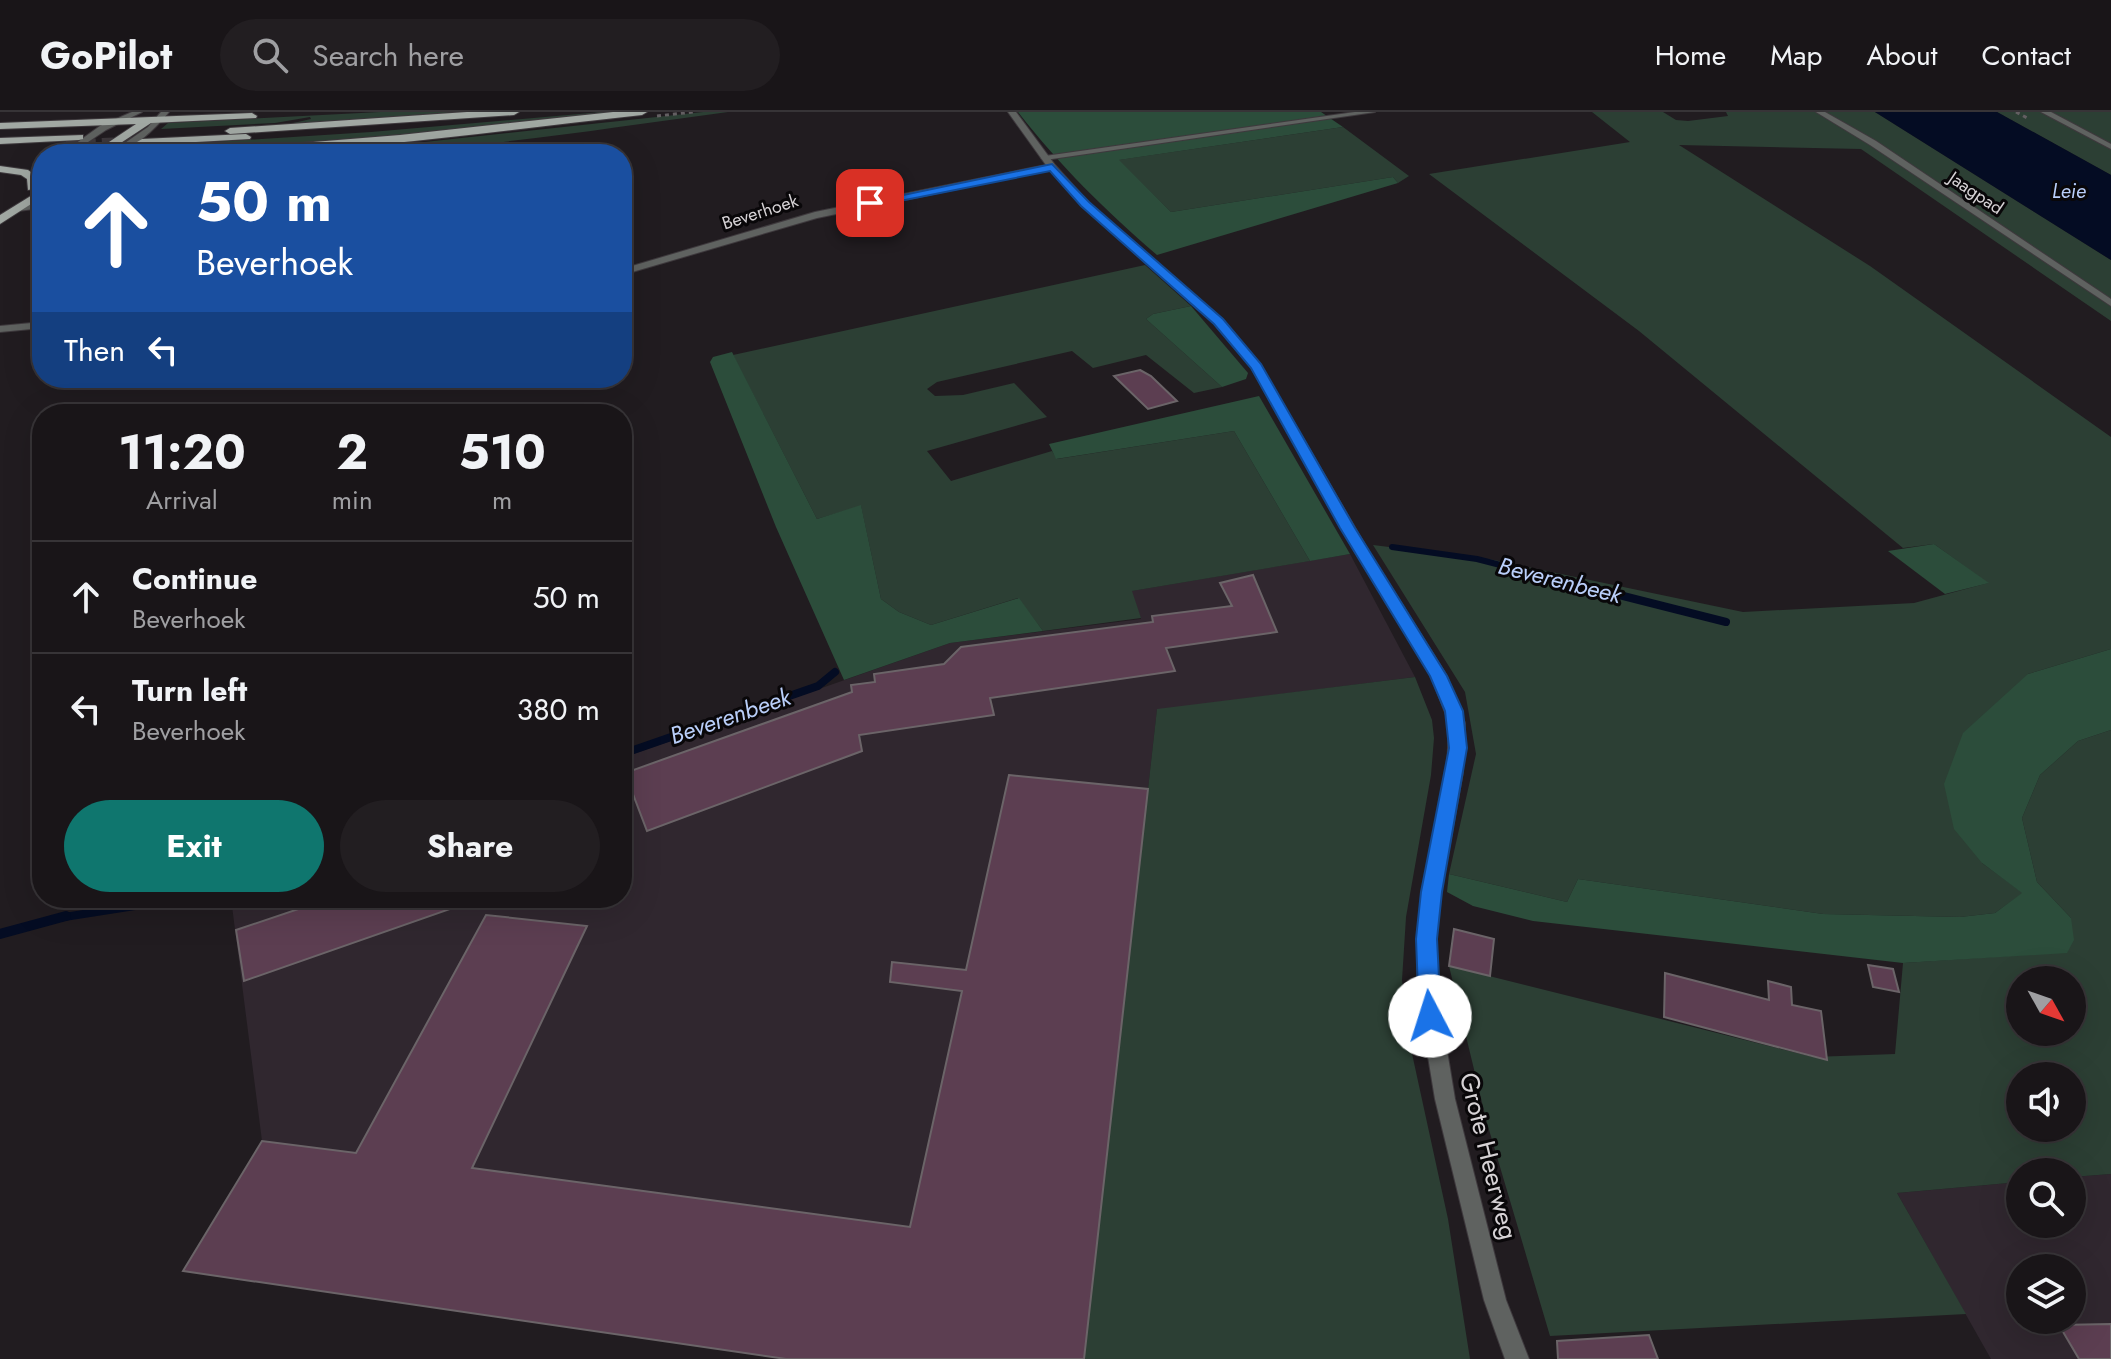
<!DOCTYPE html>
<html lang="en">
<head>
<meta charset="utf-8">
<style>
  :root { --surface:#191518; --page:#221e21; --text:#f1f3f6; --muted:#9f9fa2; --line:#373437; --accent:#0f766e }
  body { margin:0; font-family:Jost,sans-serif; background:var(--page); color:var(--text); height:100vh; display:flex; flex-direction:column; font-size:30px; white-space:nowrap }
  * { box-sizing:border-box; margin:0 }
  p { font-size:26px; color:var(--muted) }
  .icon { flex:none; width:44px; height:44px; fill:none; stroke:currentColor; stroke-width:2; stroke-linecap:round; stroke-linejoin:round }
  .map { position:relative; flex:1; overflow:hidden }
  .details { position:absolute; left:32px; top:292px; width:600px; height:504px; display:flex; flex-direction:column; background:var(--surface); border-radius:32px; box-shadow:0 8px 32px #0002,0 0 0 2px var(--line) }
  .details>* { flex:none }
  .banner { position:absolute; left:32px; top:32px; width:600px; height:244px; border-radius:32px; box-shadow:0 8px 32px #0002,0 0 0 2px var(--line); background:#1a4fa0; color:#fff; overflow:hidden }
  .needle { width:52px; rotate:130deg }
  .fabs { position:absolute; left:2006px; top:854px; display:grid; gap:16px }
  .fabs a { display:grid; place-items:center; width:80px; height:80px; border-radius:50%; background:var(--surface); box-shadow:0 8px 32px #0002,0 0 0 2px var(--line); font-size:40px }
  .pin { position:absolute; display:grid; place-items:center; width:68px; height:68px; color:#fff; margin:-34px; border-radius:16px; box-shadow:0 4px 12px #0006 }
  .me { position:absolute; width:88px; margin:-44px; rotate:355deg; stroke-linejoin:round; filter:drop-shadow(0 0 6px #0008) }
  .turn { display:flex; align-items:center; gap:28px; height:168px; padding:0 32px; font-size:36px }
  .turn .icon { width:104px; height:104px; stroke-width:2.5 }
  .turn b { display:block; font-size:56px; line-height:68px }
  .then { display:flex; align-items:center; height:76px; padding:0 32px; background:#0003; gap:16px; font-size:30px }
  .eta { display:flex; justify-content:space-evenly; align-items:center; height:136px; text-align:center }
  .eta b { font-size:48px; font-weight:700; line-height:56px }
  .primary-button { display:flex; gap:16px; margin-top:auto; padding:16px 32px }
  .primary-button a { flex:1; height:92px; border-radius:48px; background:var(--accent); color:#fff; font-size:32px; font-weight:700; line-height:92px; text-align:center }
  .primary-button a+a { background:var(--page); color:var(--text) }
  ul { padding:0; list-style:none }
  li { display:flex; align-items:center; gap:24px; height:112px; padding:0 32px; border-top:2px solid var(--line) }
  li div { flex:1 }
  li b { display:block; font-size:30px }
  li em { font-style:normal }
  header { display:flex; align-items:center; gap:48px; box-sizing:border-box; height:112px; padding:0 40px; background:var(--surface); border-bottom:2px solid var(--line) }
  header strong { font-size:38px }
  nav { display:flex; gap:44px; margin-inline-start:auto; font-size:28px }
  .search { width:560px; height:72px; background:var(--page); display:flex; align-items:center; gap:20px; box-sizing:border-box; padding:0 28px; border-radius:44px; color:var(--muted); font-size:30px }
  .map>svg:first-child { display:block }
  .built { fill:#30272f; fill-rule:evenodd }
  .green { fill:#2c3f34; fill-rule:evenodd }
  .forest { fill:#2c4d3b }
  .water { fill:#040c23 }
  .lines { fill:none; stroke-linecap:round; stroke-linejoin:round }
  .stream-far2 { stroke:#040c23; stroke-width:6 }
  .stream-far1 { stroke:#040c23; stroke-width:8 }
  .stream { stroke:#040c23; stroke-width:10 }
  .building { fill:#5c3e51; stroke:#6b6468; stroke-width:2 }
  .primary-tunnel { stroke:#3c373b; stroke-width:12; stroke-dasharray:12 6; stroke-linecap:butt }
  .service-casing { stroke:#3e393d; stroke-width:2 }
  .minor-casing { stroke:#3e393d; stroke-width:2 }
  .tertiary-casing { stroke:#3e393d; stroke-width:2 }
  .primary-casing { stroke:#3e393d; stroke-width:2 }
  .path { stroke:#635f62; stroke-width:3; stroke-dasharray:4 4; stroke-linecap:butt }
  .service { fill:#5f6260; fill-rule:evenodd }
  .minor { fill:#5f6260; fill-rule:evenodd }
  .tertiary { fill:#5f6260; fill-rule:evenodd }
  .primary { fill:#a1a8a3; fill-rule:evenodd }
  .route { fill:#1a73e8; stroke:#114b97; stroke-width:2 }
  .labels { text-anchor:middle; dominant-baseline:central; stroke-width:6; stroke-linejoin:round; paint-order:stroke }
  .far-street-label { font-size:18px; fill:#d6d2d5; stroke:#090709 }
  .far-water-label { font-size:20px; font-style:italic; fill:#b9cef9; stroke:#090709 }
  .water-label { font-size:24px; font-style:italic; fill:#b9cef9; stroke:#090709 }
  .near-street-label { font-size:26px; fill:#d6d2d5; stroke:#090709 }
</style>
</head>
<body>
<header>
<strong>GoPilot</strong>
<div class="search"><svg class="icon" aria-label="search" viewBox="0 0 24 24"><circle cx="10" cy="10" r="6"/><path d="M15 15l6 6"/></svg>Search here</div>
<nav><a>Home</a><a>Map</a><a>About</a><a>Contact</a></nav>
</header>
<div class="map">
<svg width="2111" height="1247" viewBox="0 0 2111 1247">
  <rect width="100%" height="100%" fill="#211c20"/>
  <g class="built">
    <polygon points="1350,442 1415,565 1157,598 1084,1247 786,1247 183,1159 262,1029 231,786 622,786 622,646 950,531 1141,507 1131,479"/>
    <path d="M2111 1062V1247H1991L1897 1081 2020 1070V1112H2072V1065ZM2020 1156H2072V1208H2020Z"/>
  </g>
  <g class="green">
    <polygon points="380,0 458,0 289,12 311,7 310,5 275,11 161,17 168,11"/>
    <polygon points="602,0 619,0 389,25 191,41 196,37 165,33 371,20"/>
    <path d="M703 0H728C592 18 452 42 314 42Z"/>
    <polygon points="1592,0 1663,0 1676,8 1688,9 1728,4 1726,0 1875,0 2111,148 2111,209 1861,37 1679,33 1870,154 2111,325 2111,537 2028,562 1982,751 2023,781 1995,801 1960,805 1823,802 1578,767 1567,790 1449,762 1476,642 1465,580 1373,433 1494,448 1743,500 1914,491 1988,471 1934,432 1903,436 1639,219 1429,62 1630,30"/>
    <polygon points="1997,0 2111,0 2111,63"/>
    <polygon points="1343,15 1409,64 1398,71 1393,65 1171,100 1118,48"/>
    <polygon points="1145,153 1191,194 1153,202 1146,207 1222,275 1194,281 1146,243 1093,256 1072,239 937,270 927,277 935,284 963,283 1014,271 1047,305 927,339 951,369 1052,339 1057,347 1234,319 1310,449 1132,479 1141,506 1043,519 1018,486 931,513 899,500 881,487 861,394 817,407 733,243"/>
    <polygon points="1415,565 1432,608 1434,626 1431,663 1406,805 1402,868 1411,937 1448,1107 1470,1247 1084,1247 1157,597"/>
    <path d="M2111 618V1062L2072 1065V1060H2020V1070L1897 1081 1966 1202 1550 1224 1487 1011 1449 854 1813 945 1895 942 1903 851 2067 840 2071 806 2037 770 2022 706 2040 663 2078 629ZM2020 868H2072V920H2020ZM2020 964H2072V1016H2020Z"/>
  </g>
  <g class="forest">
    <path d="M1018 0H1321L1343 15 1119 48 1171 100 1393 65 1398 71 1157 143C1104 97 1061 55 1018 0Z"/>
    <polygon points="1191,194 1248,261 1246,267 1222,275 1146,207 1153,202"/>
    <polygon points="732,240 817,407 861,393 881,487 899,500 931,513 1019,486 1043,519 950,531 844,568 776,415 710,250 713,245"/>
    <polygon points="1259,284 1350,442 1310,449 1234,319 1056,347 1049,332"/>
    <polygon points="1934,432 1989,471 1945,482 1888,439"/>
    <polygon points="2111,537 2111,618 2078,629 2040,663 2022,706 2037,770 2071,806 2074,828 2067,841 1903,851 1533,809 1473,794 1447,780 1449,762 1567,790 1578,767 1823,802 1960,805 1995,801 2022,781 1982,751 1954,717 1944,672 1963,621 2028,562"/>
  </g>
  <polygon class="water" points="1875,0 1997,0 2111,63 2111,148"/>
  <g class="lines">
    <polyline class="stream-far2" points="1392,435 1477,447 1551,466"/>
    <g class="stream-far1">
      <polyline points="1544,464 1726,510"/>
      <polyline points="622,642 818,574 835,560"/>
      <polyline points="58,806 186,786"/>
    </g>
    <polyline class="stream" points="0,822 66,804"/>
  </g>
  <g class="building">
    <polygon points="1140,258 1151,264 1177,289 1148,297 1114,264"/>
    <polygon points="1253,463 1277,520 1166,536 1175,559 990,586 994,603 859,623 862,639 647,719 625,661 852,580 851,573 875,570 874,562 944,552 961,535 1153,510 1152,504 1232,494 1220,471"/>
    <polygon points="1009,663 1148,677 1084,1247 786,1247 183,1159 262,1029 356,1041 486,803 587,814 472,1056 910,1115 962,879 890,870 892,850 966,858"/>
    <polygon points="331,786 472,786 473,789 244,869 236,818"/>
    <polygon points="1454,817 1494,827 1490,864 1449,854"/>
    <polygon points="1868,853 1893,857 1899,880 1873,875"/>
    <polygon points="1665,861 1769,888 1768,869 1791,875 1792,893 1821,899 1827,948 1664,905"/>
    <polygon points="2111,1212 2111,1247 2079,1247 2059,1213"/>
    <polygon points="1649,1223 1658,1247 1558,1247 1557,1229"/>
  </g>
  <g class="lines">
    <polyline class="primary-tunnel" points="66,34 142,30"/>
    <defs>
      <g id="service">
        <polygon points="132,0 142,0 106,18 70,42 61,42 100,14"/>
        <path d="M161 0H169C156 16 130 42 109 42L148 15Z"/>
        <polygon points="1355,0 1375,0 1045,48 1041,46 1045,44"/>
        <polygon points="1816,0 1825,0 1876,29 2111,187 2111,194 1870,33"/>
        <polygon points="2041,0 2051,0 2111,32 2111,37"/>
        <polygon points="42,92 42,96 18,99 14,96 18,93"/>
      </g>
      <g id="minor">
        <polygon points="1008,0 1016,0 1055,53 1088,90 1223,208 1260,252 1368,438 1366,441 1361,442 1354,438 1251,255 1215,212 1082,94 1050,58 817,106 622,163 622,157 815,100 1046,53"/>
        <polygon points="42,210 42,216 0,220 0,214"/>
      </g>
      <polygon id="tertiary" points="1361,434 1368,438 1447,564 1465,611 1463,660 1441,780 1435,827 1437,878 1455,987 1506,1188 1529,1247 1505,1247 1484,1188 1435,987 1417,878 1417,827 1423,780 1447,660 1449,611 1431,564 1354,438"/>
      <g id="primary">
        <polygon points="467,0 519,0 514,3 230,22 225,19 230,16"/>
        <path d="M613 0H647L642 3C494 19 345 42 196 42L202 39 400 23Z"/>
        <polygon points="252,1 257,4 256,6 151,11 104,42 91,42 136,12 0,17 0,11"/>
        <polygon points="246,22 251,25 250,27 142,33 137,30 142,27"/>
        <polygon points="83,23 83,27 79,28 0,32 0,26"/>
        <polygon points="0,54 28,58 39,66 38,76 28,78 27,67 21,63 0,60"/>
        <polygon points="42,77 42,85 0,112 0,103"/>
      </g>
    </defs>
    <use href="#service" class="service-casing"/>
    <use href="#minor" class="minor-casing"/>
    <use href="#tertiary" class="tertiary-casing"/>
    <use href="#primary" class="primary-casing"/>
    <g class="path">
      <polyline points="2016,0 2029,7"/>
      <polyline points="657,4 693,0"/>
    </g>
    <use href="#service" class="service"/>
    <use href="#minor" class="minor"/>
    <use href="#tertiary" class="tertiary"/>
    <use href="#primary" class="primary"/>
  </g>
  <polygon class="route" points="1052,52 1089,90 1223,207 1261,252 1355,416 1447,564 1463,599 1467,636 1442,780 1437,827 1441,904 1438,911 1430,914 1423,911 1419,904 1416,827 1421,780 1449,636 1445,599 1430,564 1340,416 1251,256 1214,212 1081,94 1050,59 870,95 865,91"/>
  <g class="labels">
    <g class="far-street-label">
      <text transform="translate(1976 81) rotate(34)">Jaagpad</text>
      <text transform="translate(760 100) rotate(-18)">Beverhoek</text>
    </g>
    <g class="far-water-label">
      <text x="2069" y="79">Leie</text>
    </g>
    <g class="water-label">
      <text transform="translate(1560 468) rotate(14)">Beverenbeek</text>
      <text transform="translate(730 604) rotate(-19)">Beverenbeek</text>
    </g>
    <g class="near-street-label">
      <text transform="translate(1489 1044) rotate(76)">Grote Heerweg</text>
    </g>
  </g>
</svg>
<div class="fabs">
<a><svg class="needle" viewBox="-14 -14 28 28"><path d="M0-13l5 13h-10z" fill="#e53935"/><path d="M0 13l5-13h-10z" fill="#9f9fa2"/></svg></a>
<a><svg class="icon" aria-label="sound" viewBox="0 0 24 24"><path d="M4 9h4l5-4v14l-5-4H4zM17 9q2 3 0 6"/></svg></a>
<a><svg class="icon" aria-label="search" viewBox="0 0 24 24"><circle cx="10" cy="10" r="6"/><path d="M15 15l6 6"/></svg></a>
<a><svg class="icon" aria-label="layers" viewBox="0 0 24 24"><path d="M12 4l9 5-9 5-9-5zM3 14l9 5 9-5"/></svg></a>
</div>
<div class="pin" style="left:870px;top:91px;background:#d93025"><svg class="icon" aria-label="arrive" viewBox="0 0 24 24"><path d="M6 21V4h12l-3 4 3 4H6"/></svg></div>
<svg class="me" style="left:1430px;top:904px" viewBox="-20 -20 40 40"><circle r="19" fill="#fff"/><path d="M0-13L10 11 0 6-10 11z" fill="#1a73e8"/></svg>
<div class="banner">
<div class="turn"><svg class="icon" aria-label="ahead" viewBox="0 0 24 24"><path d="M12 20V5M6 11l6-6 6 6"/></svg><div><b>50 m</b>Beverhoek</div></div>
<div class="then">Then<svg class="icon" aria-label="left" viewBox="0 0 24 24"><path d="M17 20v-9H6M10 6l-5 5 5 5"/></svg></div>
</div>
<section class="details">
<div class="eta">
<div><b>11:20</b><p>Arrival</p></div>
<div><b>2</b><p>min</p></div>
<div><b>510</b><p>m</p></div>
</div>
<ul>
<li><svg class="icon" aria-label="ahead" viewBox="0 0 24 24"><path d="M12 20V5M6 11l6-6 6 6"/></svg><div><b>Continue</b><p>Beverhoek</p></div><em>50 m</em></li>
<li><svg class="icon" aria-label="left" viewBox="0 0 24 24"><path d="M17 20v-9H6M10 6l-5 5 5 5"/></svg><div><b>Turn left</b><p>Beverhoek</p></div><em>380 m</em></li>
</ul>
<div class="primary-button"><a>Exit</a><a>Share</a></div>
</section>
</div>
</body>
</html>
